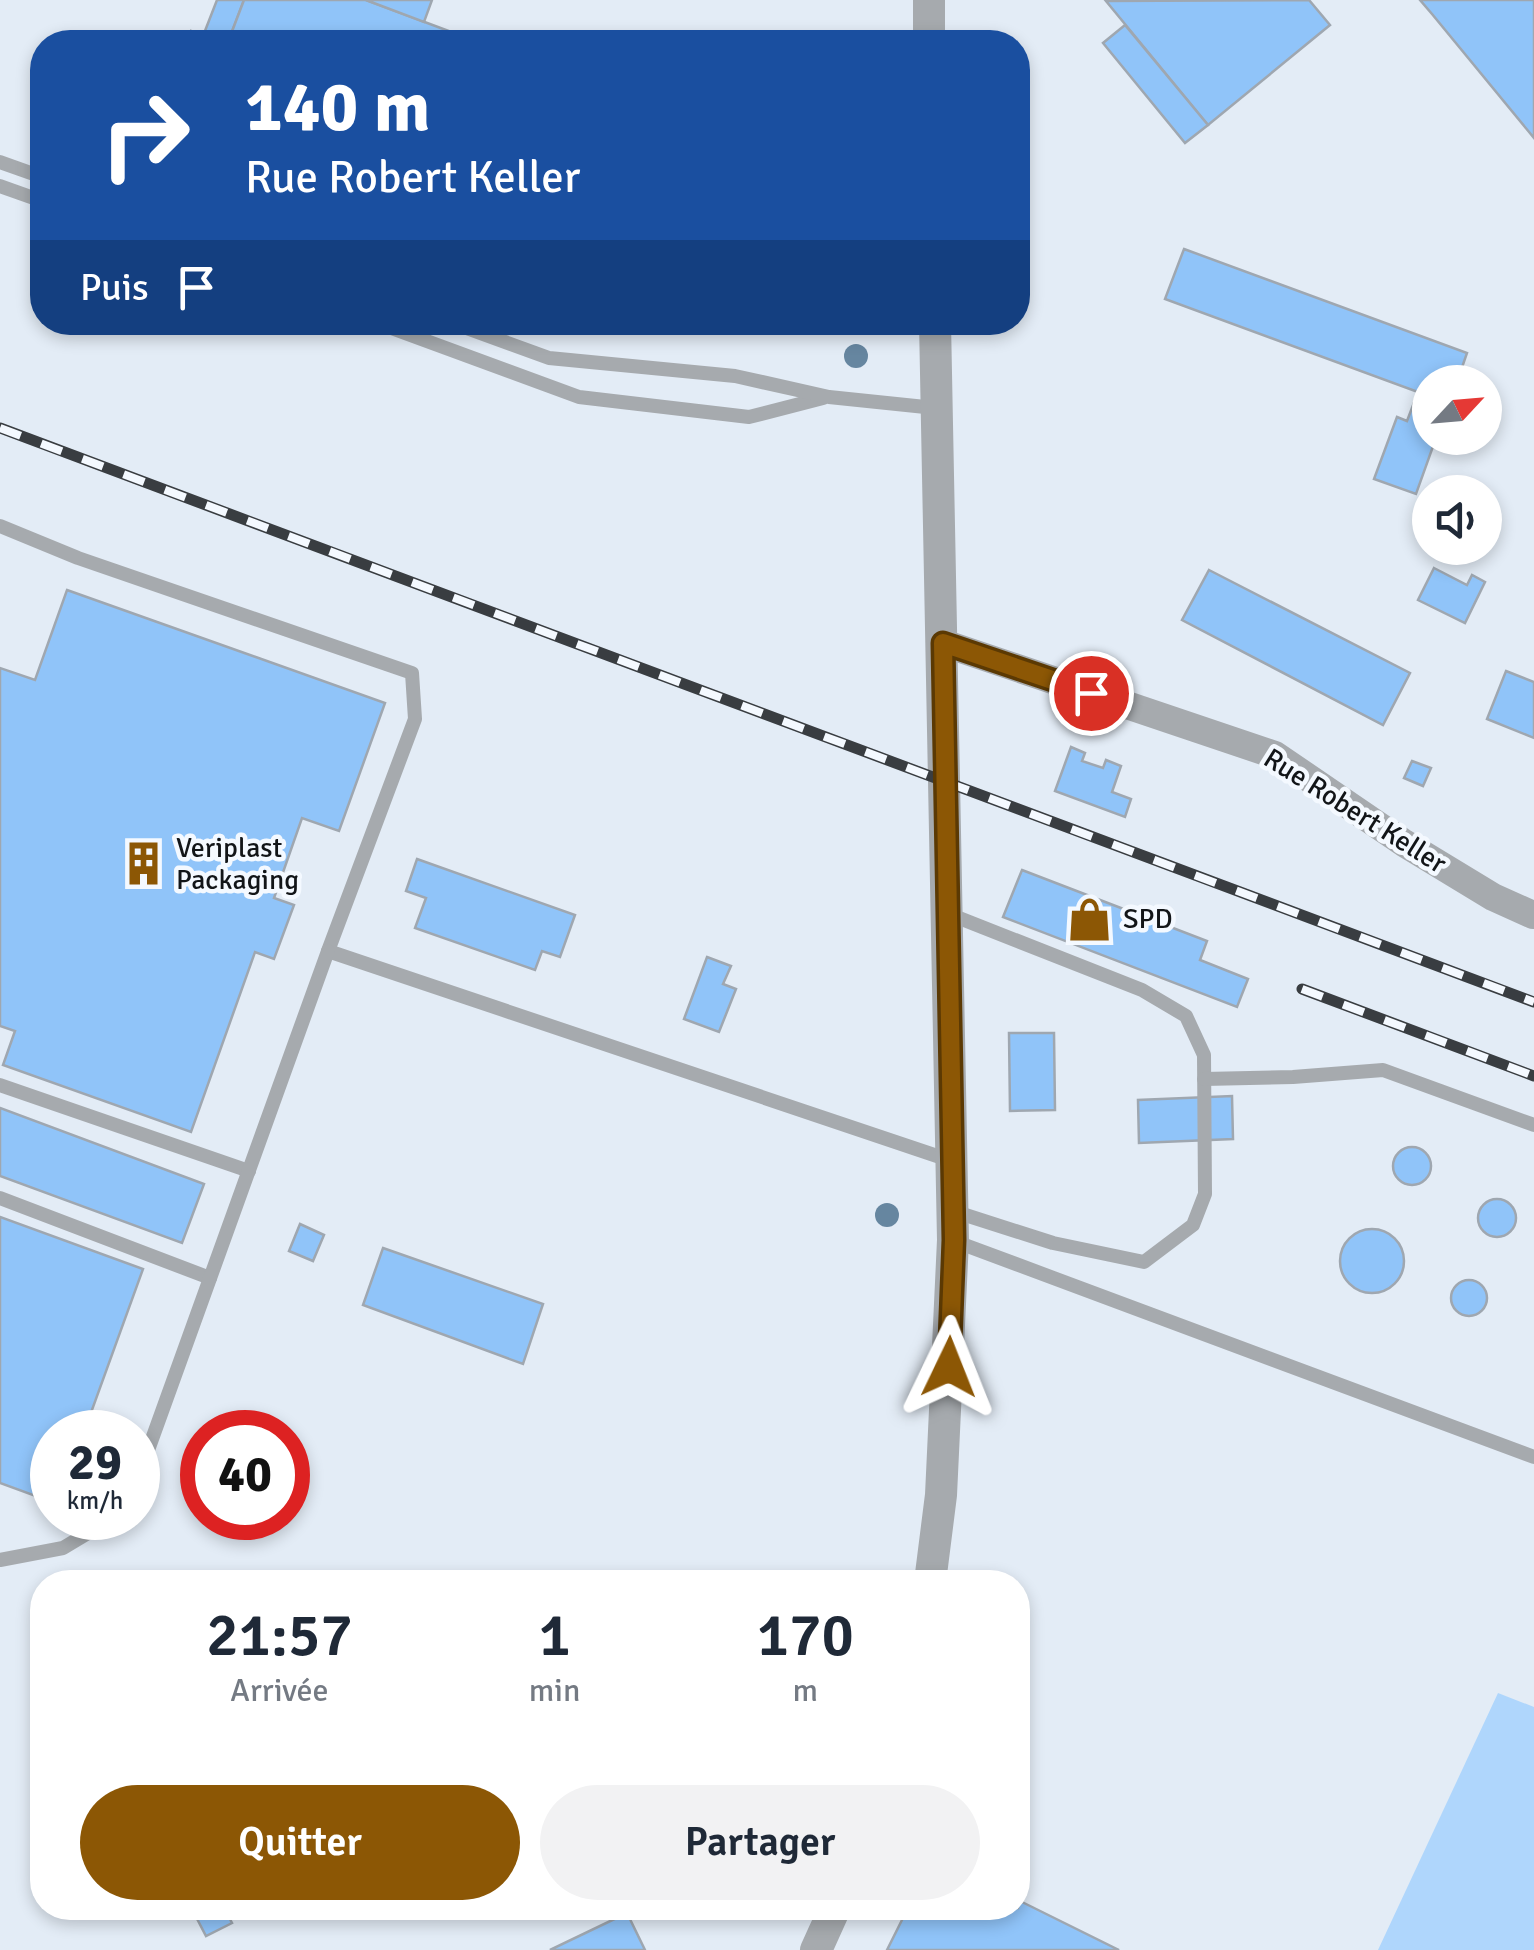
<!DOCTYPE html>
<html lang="fr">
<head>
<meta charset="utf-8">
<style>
  :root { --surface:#fff; --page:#f2f2f3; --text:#1f2937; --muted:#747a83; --accent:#8c5705 }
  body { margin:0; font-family:Signika,sans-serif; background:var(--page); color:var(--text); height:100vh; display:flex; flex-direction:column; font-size:38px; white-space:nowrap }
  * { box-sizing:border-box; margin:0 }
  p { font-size:32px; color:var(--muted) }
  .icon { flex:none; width:55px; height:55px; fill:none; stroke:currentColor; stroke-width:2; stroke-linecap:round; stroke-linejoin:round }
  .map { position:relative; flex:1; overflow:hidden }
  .details { position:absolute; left:30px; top:1570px; width:1000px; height:350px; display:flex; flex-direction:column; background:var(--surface); border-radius:40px; box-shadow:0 5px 15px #0003 }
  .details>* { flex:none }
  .banner { position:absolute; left:30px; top:30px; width:1000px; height:305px; border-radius:40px; box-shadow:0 5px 15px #0003; background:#1a4fa0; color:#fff; overflow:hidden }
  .needle { width:65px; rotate:64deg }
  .tools { position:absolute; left:1412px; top:365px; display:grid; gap:20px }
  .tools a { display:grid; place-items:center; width:90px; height:90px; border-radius:50%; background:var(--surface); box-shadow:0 5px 15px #0003; font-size:50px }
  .speed { position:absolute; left:30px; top:1410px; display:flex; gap:20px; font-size:50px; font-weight:700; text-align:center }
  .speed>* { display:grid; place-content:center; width:130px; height:130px; border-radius:50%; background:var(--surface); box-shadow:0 5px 15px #0003; line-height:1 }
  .speed small { font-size:25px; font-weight:400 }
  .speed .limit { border:15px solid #d22; background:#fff; color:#111 }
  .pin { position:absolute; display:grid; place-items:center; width:85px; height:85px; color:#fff; margin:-42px; border:5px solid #fff; border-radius:50%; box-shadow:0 2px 10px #0007 }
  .me { position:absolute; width:110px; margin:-55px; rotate:2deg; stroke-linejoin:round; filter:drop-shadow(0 0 8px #0008) }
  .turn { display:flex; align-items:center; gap:35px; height:210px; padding:0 50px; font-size:45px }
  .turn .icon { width:130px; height:130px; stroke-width:2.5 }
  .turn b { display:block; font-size:70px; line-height:85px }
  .then { display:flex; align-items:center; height:95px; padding:0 50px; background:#0003; gap:20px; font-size:38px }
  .eta { display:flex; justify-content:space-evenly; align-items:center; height:170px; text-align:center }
  .eta b { font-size:60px; font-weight:600; line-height:70px }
  .cta { display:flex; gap:20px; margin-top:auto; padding:20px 50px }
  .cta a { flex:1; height:115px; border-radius:60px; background:var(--accent); color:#fff; font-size:40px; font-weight:600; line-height:115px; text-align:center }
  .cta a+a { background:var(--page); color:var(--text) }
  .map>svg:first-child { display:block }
  .green { fill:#afd6fc }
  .building { fill:#90c4f9; stroke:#9fa7b0; stroke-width:2.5 }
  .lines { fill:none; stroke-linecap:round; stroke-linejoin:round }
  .service { stroke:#a6aaae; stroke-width:14 }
  .minor { stroke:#a6aaae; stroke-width:28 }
  .tertiary { stroke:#a6aaae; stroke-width:32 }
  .rail-casing { stroke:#393d41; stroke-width:11 }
  .rail { stroke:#f4f9ff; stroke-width:8; stroke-dasharray:22; stroke-linecap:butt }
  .tree { fill:#6686a0 }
  .route-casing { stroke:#5b3903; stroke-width:25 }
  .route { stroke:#8c5705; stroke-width:18 }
  .labels { text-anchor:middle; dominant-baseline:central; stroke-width:9; stroke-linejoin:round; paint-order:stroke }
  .street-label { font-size:28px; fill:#121518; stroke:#f4f9ff }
  .poi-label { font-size:28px; fill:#121518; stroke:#f4f9ff; text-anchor:start }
</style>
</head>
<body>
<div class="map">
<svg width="1534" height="1950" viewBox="0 0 1534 1950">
  <rect width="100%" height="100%" fill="#e3ecf6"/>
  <polygon class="green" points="1498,1693 1534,1707 1534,1950 1378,1950"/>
  <g class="building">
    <polygon points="217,0 244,0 228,42 187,42 191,31 203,36"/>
    <polygon points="244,0 366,0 478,42 228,42"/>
    <polygon points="366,0 432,0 424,22"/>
    <polygon points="1309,0 1330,25 1208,125 1106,1"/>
    <polygon points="1420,0 1534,0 1534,138 1432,14"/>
    <polygon points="1125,25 1208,125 1185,143 1103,43"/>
    <polygon points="1184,249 1467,353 1457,382 1430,382 1430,438 1436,438 1416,494 1374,479 1397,417 1407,421 1418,392 1165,299"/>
    <polygon points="1434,568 1467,585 1472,575 1485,582 1465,623 1418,600"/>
    <polygon points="1209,570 1410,673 1383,725 1182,620"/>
    <polygon points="67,590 385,703 339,831 302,818 274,898 294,905 274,959 255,952 191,1132 3,1065 15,1031 0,1026 0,668 35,680"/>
    <polygon points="1506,671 1534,682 1534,738 1487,719"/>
    <polygon points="1071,747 1085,753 1082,761 1103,768 1106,760 1121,766 1112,792 1131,799 1125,817 1055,791"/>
    <polygon points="1412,761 1431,768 1423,786 1404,778"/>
    <polygon points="417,859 575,915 560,957 542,951 535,970 415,928 426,898 406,891"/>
    <polygon points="1022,870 1207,941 1200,960 1248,979 1237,1007 1003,917"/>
    <polygon points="707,957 731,966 723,984 736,989 719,1032 684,1019"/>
    <polygon points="1009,1033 1054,1033 1055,1110 1010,1111"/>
    <polygon points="1232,1096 1233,1139 1139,1143 1138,1100"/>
    <polygon points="0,1108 204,1184 182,1243 0,1176"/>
    <circle cx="1412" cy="1166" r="19"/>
    <circle cx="1497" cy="1218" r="19"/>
    <polygon points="0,1217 143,1269 84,1432 52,1432 52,1502 0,1483"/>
    <polygon points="300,1224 324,1235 313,1261 289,1251"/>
    <circle cx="1372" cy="1261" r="32"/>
    <polygon points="383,1248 543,1304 523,1364 363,1305"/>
    <circle cx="1469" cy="1298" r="18"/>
    <polygon points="1018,1900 1119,1950 887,1950 908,1908 1018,1908"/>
    <polygon points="206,1908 224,1908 232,1923 206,1936 194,1913"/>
    <polygon points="627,1913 645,1950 550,1950"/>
  </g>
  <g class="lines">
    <g class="service">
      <polyline points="0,162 42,177"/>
      <polyline points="0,186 42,201"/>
      <polyline points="375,322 579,397 749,417 823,398"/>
      <polyline points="450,322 549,358 735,376 829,397 935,408"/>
      <polyline points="0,526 78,558 412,673 415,719 328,951 952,1161"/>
      <polyline points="949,914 1142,990 1186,1016 1204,1055 1205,1194 1193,1225 1144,1262 1053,1243 953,1211"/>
      <polyline points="1204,1079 1293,1077 1383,1070 1534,1125"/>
      <polyline points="0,1085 249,1171"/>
      <polyline points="0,1198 210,1278"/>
      <polyline points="954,1241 1534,1457"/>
      <polyline points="138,1478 328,951"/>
      <polyline points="0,1560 63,1548 113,1518"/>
    </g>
    <polyline class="minor" points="943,643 1275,755 1404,843 1493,897 1533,915"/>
    <g class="tertiary">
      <polyline points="929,0 929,42"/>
      <polyline points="930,1582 941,1495 953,1240 935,322"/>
      <polyline points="816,1950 835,1908"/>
    </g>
    <defs>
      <g id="rail">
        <polyline points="0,428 1534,1002"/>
        <polyline points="1302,989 1534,1076"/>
      </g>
    </defs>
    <use href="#rail" class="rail-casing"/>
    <use href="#rail" class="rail"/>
  </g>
  <g class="tree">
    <circle cx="856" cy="356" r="12"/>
    <circle cx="887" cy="1215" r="12"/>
  </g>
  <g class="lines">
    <defs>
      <polyline id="route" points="949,1367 954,1240 943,643 1091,693"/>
    </defs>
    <use href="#route" class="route-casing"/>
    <use href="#route" class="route"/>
  </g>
  <defs>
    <symbol id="building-bare" viewBox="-9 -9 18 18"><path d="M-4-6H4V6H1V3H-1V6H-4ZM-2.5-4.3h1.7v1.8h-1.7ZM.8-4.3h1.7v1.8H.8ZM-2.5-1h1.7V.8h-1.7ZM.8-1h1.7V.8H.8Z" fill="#8c5705" stroke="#f4f9ff" stroke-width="2.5" paint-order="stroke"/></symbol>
    <symbol id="shop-bare" viewBox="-9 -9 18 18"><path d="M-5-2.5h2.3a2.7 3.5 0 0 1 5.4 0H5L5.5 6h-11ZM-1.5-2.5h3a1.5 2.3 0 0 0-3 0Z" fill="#8c5705" stroke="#f4f9ff" stroke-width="2.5" paint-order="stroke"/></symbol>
  </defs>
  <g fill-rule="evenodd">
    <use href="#building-bare" x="112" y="832" width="63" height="63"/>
    <use href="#shop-bare" x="1058" y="888" width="63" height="63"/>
  </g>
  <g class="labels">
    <g class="street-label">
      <text transform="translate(1355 811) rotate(32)">Rue Robert Keller</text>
    </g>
    <g class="poi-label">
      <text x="176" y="848">Veriplast<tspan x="176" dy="32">Packaging</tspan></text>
      <text x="1123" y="919">SPD</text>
    </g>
  </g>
</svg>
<div class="tools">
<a><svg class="needle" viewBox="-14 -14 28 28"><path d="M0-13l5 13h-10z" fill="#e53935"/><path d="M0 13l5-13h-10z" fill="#747a83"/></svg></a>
<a><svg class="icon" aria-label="sound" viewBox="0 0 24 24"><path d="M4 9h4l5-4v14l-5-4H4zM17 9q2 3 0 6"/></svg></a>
</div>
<div class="speed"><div>29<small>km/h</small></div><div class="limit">40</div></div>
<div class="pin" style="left:1091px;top:693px;background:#d93025"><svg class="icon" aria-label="arrive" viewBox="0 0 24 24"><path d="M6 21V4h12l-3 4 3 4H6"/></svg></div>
<svg class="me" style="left:949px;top:1367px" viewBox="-20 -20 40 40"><path d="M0-17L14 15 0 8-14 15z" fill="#8c5705" stroke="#fff" stroke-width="4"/></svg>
<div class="banner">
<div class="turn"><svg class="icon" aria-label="right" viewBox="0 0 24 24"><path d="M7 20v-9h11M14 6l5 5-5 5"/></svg><div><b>140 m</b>Rue Robert Keller</div></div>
<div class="then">Puis<svg class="icon" aria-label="arrive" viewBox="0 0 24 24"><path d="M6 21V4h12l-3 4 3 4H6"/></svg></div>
</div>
<section class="details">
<div class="eta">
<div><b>21:57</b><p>Arrivée</p></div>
<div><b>1</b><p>min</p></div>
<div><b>170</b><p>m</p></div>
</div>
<div class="cta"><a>Quitter</a><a>Partager</a></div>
</section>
</div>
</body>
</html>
